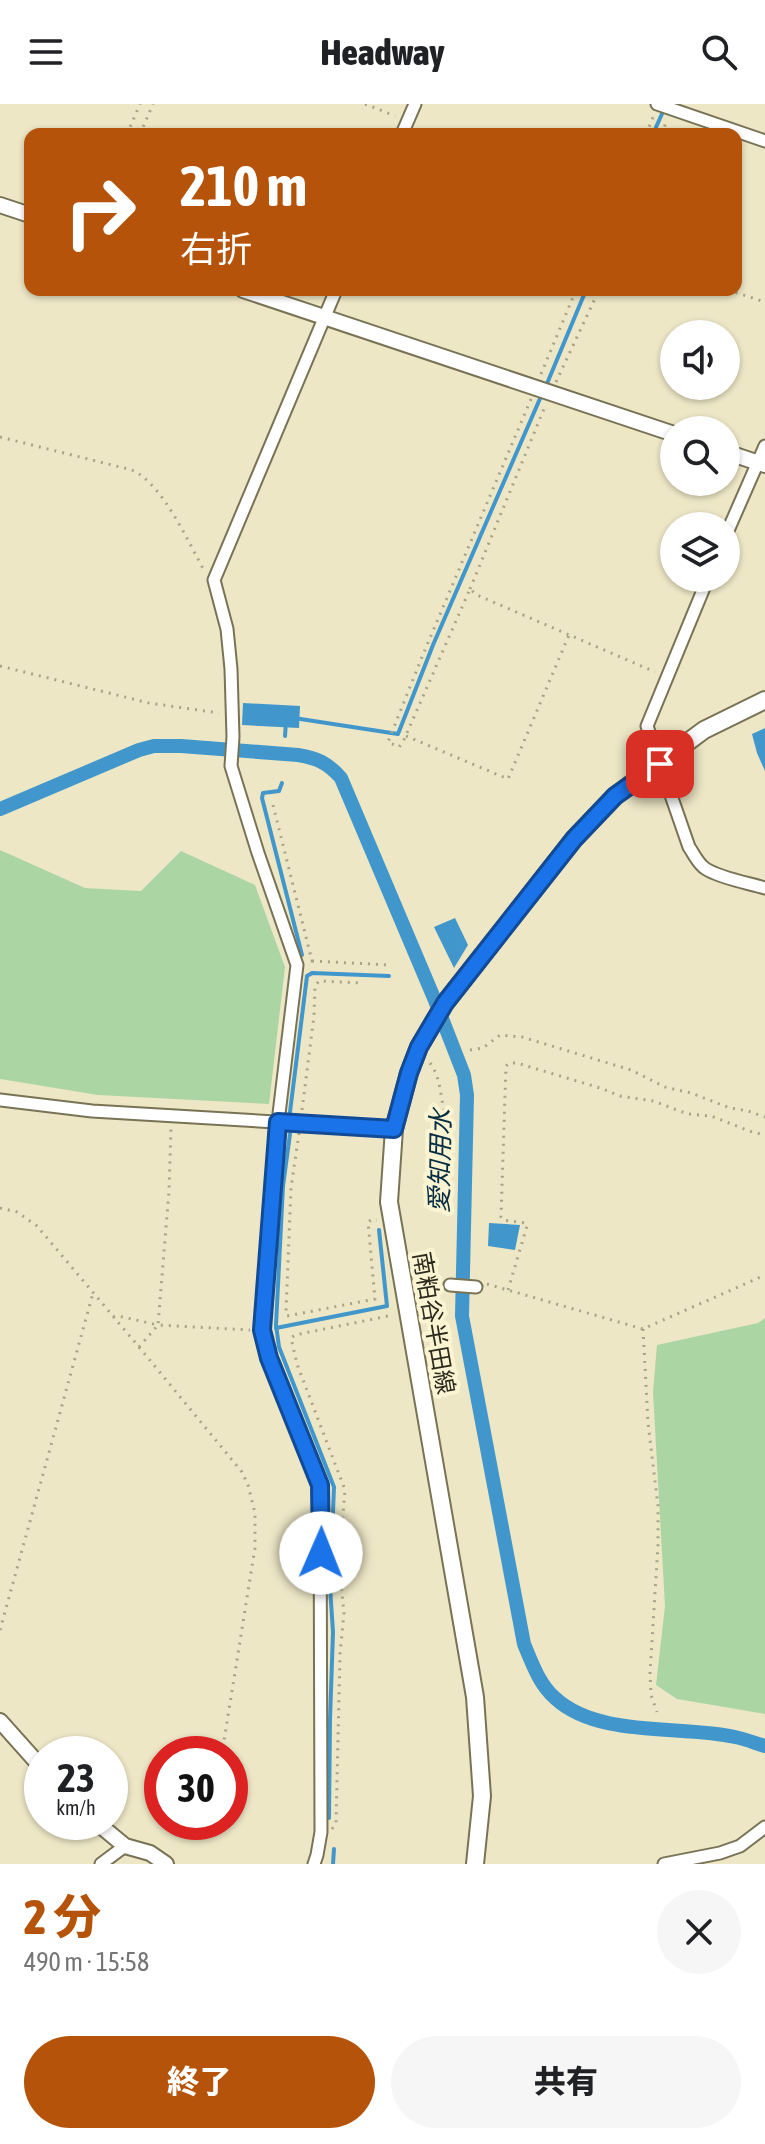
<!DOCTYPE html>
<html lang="ja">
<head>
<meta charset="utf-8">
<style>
  :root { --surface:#fff; --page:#f6f6f6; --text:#202124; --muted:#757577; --accent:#b45309 }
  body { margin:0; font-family:"Asap Condensed","Noto Sans JP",sans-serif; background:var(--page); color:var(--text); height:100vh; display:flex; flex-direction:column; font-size:30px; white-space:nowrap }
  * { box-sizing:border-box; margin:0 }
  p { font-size:26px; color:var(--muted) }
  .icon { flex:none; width:44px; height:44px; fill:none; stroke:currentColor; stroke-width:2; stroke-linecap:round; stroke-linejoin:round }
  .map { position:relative; height:1760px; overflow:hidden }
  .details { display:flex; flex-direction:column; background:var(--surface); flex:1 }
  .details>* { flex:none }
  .hud { position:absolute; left:24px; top:24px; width:718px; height:168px; border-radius:16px; box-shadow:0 2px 6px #0004; background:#b45309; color:#fff; overflow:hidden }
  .fabs { position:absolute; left:660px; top:216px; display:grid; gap:16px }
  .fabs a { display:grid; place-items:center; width:80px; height:80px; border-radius:50%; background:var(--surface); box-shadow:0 2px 6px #0004; font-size:40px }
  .speed { position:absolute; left:24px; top:1632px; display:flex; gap:16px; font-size:40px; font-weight:700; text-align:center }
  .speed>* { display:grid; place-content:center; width:104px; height:104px; border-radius:50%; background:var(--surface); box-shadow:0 2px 6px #0004; line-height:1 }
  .speed small { font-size:20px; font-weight:400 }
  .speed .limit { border:12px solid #d22; background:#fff; color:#111 }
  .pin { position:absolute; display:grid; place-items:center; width:68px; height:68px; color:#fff; margin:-34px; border-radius:16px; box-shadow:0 4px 12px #0006 }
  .me { position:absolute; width:88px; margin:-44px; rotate:1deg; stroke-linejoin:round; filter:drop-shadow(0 0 6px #0008) }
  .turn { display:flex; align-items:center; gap:28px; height:168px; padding:0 24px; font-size:36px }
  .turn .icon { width:104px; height:104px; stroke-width:2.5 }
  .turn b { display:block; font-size:56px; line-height:68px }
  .round { display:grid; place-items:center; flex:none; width:84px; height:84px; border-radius:42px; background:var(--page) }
  .summary { display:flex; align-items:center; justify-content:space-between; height:136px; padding:0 24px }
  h1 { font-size:48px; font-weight:800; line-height:60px; color:var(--accent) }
  .cta { display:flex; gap:16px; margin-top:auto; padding:16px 24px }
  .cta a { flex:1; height:92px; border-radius:48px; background:var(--accent); color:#fff; font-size:32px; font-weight:800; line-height:92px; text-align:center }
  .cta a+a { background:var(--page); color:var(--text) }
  header { display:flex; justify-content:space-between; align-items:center; height:104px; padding:0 24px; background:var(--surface); font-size:36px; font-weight:800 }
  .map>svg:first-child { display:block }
  .green { fill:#acd5a4 }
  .water { fill:#4197cb }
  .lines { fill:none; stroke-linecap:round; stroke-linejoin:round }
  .stream { stroke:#4197cb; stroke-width:4 }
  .canal { stroke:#4197cb; stroke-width:14 }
  .minor-casing { stroke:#787355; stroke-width:15 }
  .tertiary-casing { stroke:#787355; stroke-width:18 }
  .secondary-casing { stroke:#787355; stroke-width:20 }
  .path { stroke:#a8a48a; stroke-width:3; stroke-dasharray:2 6; stroke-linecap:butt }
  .minor { stroke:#fff; stroke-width:11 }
  .tertiary { stroke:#fff; stroke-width:14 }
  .secondary { stroke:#fff; stroke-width:16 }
  .route-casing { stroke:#114b97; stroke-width:20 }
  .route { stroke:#1a73e8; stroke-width:14 }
  .labels { text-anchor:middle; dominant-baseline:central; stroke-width:8; stroke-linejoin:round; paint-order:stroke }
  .street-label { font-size:24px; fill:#2d2b1e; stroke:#faf4d3 }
  .water-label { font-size:26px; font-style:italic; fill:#072d43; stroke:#faf4d3 }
</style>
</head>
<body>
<header><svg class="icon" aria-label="menu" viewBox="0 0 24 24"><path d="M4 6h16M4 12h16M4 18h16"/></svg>Headway<svg class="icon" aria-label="search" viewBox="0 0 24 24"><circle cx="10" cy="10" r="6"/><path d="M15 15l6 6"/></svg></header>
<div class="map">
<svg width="765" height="1760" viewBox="0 0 765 1760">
  <rect width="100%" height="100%" fill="#ede7c6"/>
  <g class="green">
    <polygon points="0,746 85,784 141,787 181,747 255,781 285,863 269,1000 98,991 0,975"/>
    <polygon points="765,1214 765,1610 677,1595 656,1581 665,1502 653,1288 657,1241 758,1219"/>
  </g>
  <g class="water">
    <polygon points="243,599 300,602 299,624 242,621"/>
    <polygon points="765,624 765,667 757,649 752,630"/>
    <polygon points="455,814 468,841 454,864 434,823"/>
    <polygon points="489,1119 520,1121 515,1146 488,1142"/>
  </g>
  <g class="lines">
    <g class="stream">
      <polyline points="653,30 665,3"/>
      <polyline points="546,282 586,186"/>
      <polyline points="294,614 398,630 433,541 542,290"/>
      <polyline points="285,632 286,618"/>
      <polyline points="282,679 279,687 263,689 262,694 302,851"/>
      <polyline points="290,1008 307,872 312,869 389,872"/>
      <polyline points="290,1030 283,1082 276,1221 279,1243 334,1383 330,1483 333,1528 330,1616 329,1714"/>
      <polyline points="276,1224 387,1202 379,1126"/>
      <polyline points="333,1760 334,1745"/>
    </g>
    <path class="canal" d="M0 705 139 646 154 642H181L298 651C317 654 328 659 341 674L434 894 464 971 467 991 462 1212 524 1540C532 1559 539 1580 555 1594 598 1634 681 1621 735 1633 745 1635 755 1639 765 1642"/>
    <defs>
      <g id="minor">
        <polyline points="657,0 765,37"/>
        <polyline points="402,30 415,0"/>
        <polyline points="726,431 765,342"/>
        <path d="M708 474 647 622 689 743C694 750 698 760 706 765 720 774 748 779 765 784"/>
        <polyline points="0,996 92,1007 394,1025"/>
        <polyline points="450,1181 476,1183"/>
        <polyline points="101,1760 125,1742"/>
        <polyline points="314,1760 317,1751 321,1728 320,1381 269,1254 262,1226 278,1018 297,861 258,749 231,662 233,633 231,565 227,525 214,476 336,186"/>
        <polyline points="664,1760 720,1749 740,1742 765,1723"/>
      </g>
      <g id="tertiary">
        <polyline points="0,101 30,111"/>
        <polyline points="243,186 674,330"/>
        <polyline points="726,348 765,361"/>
        <polyline points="0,1617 42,1664"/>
        <polyline points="96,1718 125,1742 150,1749 166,1760"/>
      </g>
      <polyline id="secondary" points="475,1760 482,1692 475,1593 389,1098 394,1025 409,969 419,943 445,899 574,735 615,692 704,626 765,596"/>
    </defs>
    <use href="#minor" class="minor-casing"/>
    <use href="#tertiary" class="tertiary-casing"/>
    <use href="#secondary" class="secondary-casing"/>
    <g class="path">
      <polyline points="365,0 395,12"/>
      <polyline points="127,30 140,0"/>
      <polyline points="140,30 153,0"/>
      <polyline points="646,30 654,11"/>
      <polyline points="662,30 667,15"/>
      <polyline points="728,186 765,198"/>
      <polyline points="541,270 576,186"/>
      <polyline points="556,278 599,186"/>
      <polyline points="531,295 422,553 388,638 399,643 403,638 470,485 477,491 655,568"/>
      <path d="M0 333 132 366C163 380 188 438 205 468"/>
      <polyline points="470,485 546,300"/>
      <polyline points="0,562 149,599 219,609"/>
      <polyline points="406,632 508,675 569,531"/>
      <polyline points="273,701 312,857 309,857"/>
      <polyline points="312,857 390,861"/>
      <polyline points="470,946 483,944 500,931 522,933 631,966 665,983 691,989 730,1004 748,1007 765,1013"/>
      <path d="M430 959C445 979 438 1007 453 1027"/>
      <polyline points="302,1006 314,912 315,882 319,877 363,879"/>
      <polyline points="299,1029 291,1084 286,1207 287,1212 375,1195 368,1118 371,1116 377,1116"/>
      <polyline points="0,1104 17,1108 37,1122 139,1243 158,1221 250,1226"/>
      <polyline points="487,1180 643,1225 765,1171"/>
      <polyline points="508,1186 527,1122 526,1119 503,1116 501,1113 506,962 509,959 517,959 600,984 620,992 653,997 688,1010 711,1012 752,1028 765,1031"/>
      <polyline points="113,1213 118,1212 158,1221 169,1087 171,1023"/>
      <polyline points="643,1225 648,1319 658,1402 658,1441 650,1569 651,1591 657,1608"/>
      <polyline points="139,1243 242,1368 248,1381 255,1409 255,1444 223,1643 219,1650"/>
      <polyline points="0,1526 93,1189"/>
      <polyline points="160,1697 162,1696"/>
      <polyline points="332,1725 336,1719 340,1550 344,1509 341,1480 341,1434 345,1386 297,1260 291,1234 295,1231 393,1211"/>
    </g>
    <use href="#minor" class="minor"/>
    <use href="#tertiary" class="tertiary"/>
    <use href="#secondary" class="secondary"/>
  </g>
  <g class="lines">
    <defs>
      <polyline id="route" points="321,1449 320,1381 269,1254 262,1226 278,1018 394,1025 409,969 419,943 445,899 574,735 615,692 660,660"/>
    </defs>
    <use href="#route" class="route-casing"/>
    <use href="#route" class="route"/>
  </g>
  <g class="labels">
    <g class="street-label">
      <text transform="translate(434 1219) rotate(80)">南粕谷半田線</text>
    </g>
    <g class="water-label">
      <text transform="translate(440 1057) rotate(-89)">愛知用水</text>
    </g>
  </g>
</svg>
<div class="fabs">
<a><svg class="icon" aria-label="sound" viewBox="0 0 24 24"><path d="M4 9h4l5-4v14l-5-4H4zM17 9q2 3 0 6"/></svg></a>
<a><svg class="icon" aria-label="search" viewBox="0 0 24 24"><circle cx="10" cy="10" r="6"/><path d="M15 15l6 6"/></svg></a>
<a><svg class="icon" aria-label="layers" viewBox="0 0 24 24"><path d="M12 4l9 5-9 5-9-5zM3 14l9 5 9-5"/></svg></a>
</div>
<div class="speed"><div>23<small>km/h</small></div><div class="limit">30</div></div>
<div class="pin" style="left:660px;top:660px;background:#d93025"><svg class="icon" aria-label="arrive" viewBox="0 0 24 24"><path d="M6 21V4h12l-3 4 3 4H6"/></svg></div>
<svg class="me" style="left:321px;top:1449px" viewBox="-20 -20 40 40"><circle r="19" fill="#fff"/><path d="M0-13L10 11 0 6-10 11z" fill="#1a73e8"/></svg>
<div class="hud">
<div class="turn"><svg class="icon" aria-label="right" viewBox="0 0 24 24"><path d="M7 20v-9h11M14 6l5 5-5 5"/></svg><div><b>210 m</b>右折</div></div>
</div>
</div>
<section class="details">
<div class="summary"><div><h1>2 分</h1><p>490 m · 15:58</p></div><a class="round"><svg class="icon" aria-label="close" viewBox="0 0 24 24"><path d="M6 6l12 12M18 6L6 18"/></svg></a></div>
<div class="cta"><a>終了</a><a>共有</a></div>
</section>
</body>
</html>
